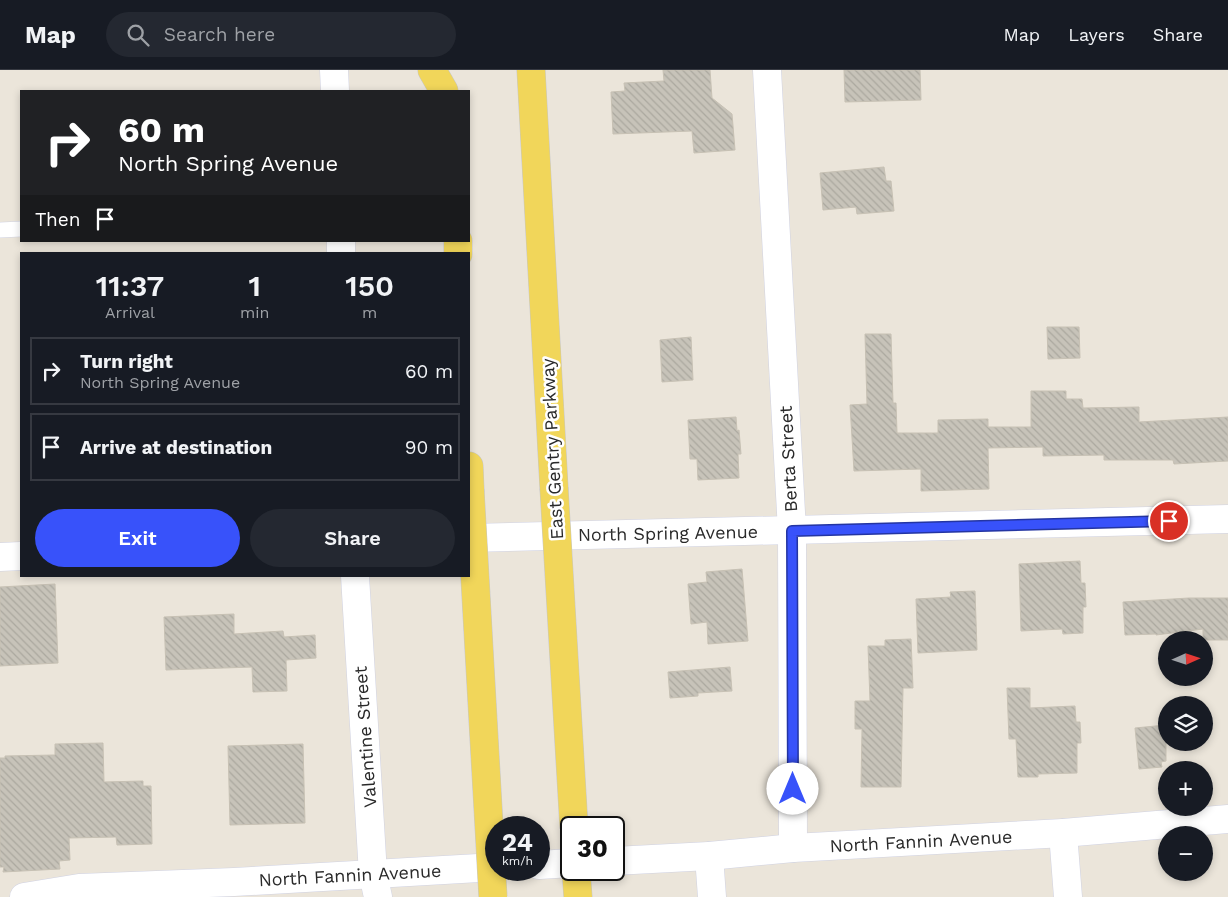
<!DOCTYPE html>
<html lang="en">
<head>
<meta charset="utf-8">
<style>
  :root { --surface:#171b24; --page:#242831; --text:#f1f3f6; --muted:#9ea1a6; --line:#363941; --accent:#3852fa }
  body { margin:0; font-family:"Work Sans",sans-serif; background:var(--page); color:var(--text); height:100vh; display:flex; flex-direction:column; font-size:19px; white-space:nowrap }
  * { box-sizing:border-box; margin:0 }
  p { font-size:16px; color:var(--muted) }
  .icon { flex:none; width:28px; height:28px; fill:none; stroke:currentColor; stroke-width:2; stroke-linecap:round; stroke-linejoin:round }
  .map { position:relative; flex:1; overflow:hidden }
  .details { position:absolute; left:20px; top:182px; width:450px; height:325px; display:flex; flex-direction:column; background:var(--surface); border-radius:0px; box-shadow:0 2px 8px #0003 }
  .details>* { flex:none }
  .guide { position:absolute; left:20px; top:20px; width:450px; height:152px; border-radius:0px; box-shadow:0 2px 8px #0003; background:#202124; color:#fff; overflow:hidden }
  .needle { width:32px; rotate:87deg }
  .fabs { position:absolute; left:1158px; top:561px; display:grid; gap:10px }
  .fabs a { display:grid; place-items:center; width:55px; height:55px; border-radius:50%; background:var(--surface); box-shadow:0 2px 8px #0003; font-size:25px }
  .speed { position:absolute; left:485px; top:746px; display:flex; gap:10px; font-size:25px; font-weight:700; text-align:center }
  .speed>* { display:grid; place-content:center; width:65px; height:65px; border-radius:50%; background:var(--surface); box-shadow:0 2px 8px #0003; line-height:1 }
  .speed small { font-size:12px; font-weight:400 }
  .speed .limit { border:2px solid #111; border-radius:8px; background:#fff; color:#111 }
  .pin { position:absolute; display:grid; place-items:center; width:42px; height:42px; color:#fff; margin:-21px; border:2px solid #fff; border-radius:50%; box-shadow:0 1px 5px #0007 }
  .me { position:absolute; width:55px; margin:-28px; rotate:0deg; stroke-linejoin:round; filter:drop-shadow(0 0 4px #0008) }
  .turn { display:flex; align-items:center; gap:18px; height:105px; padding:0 15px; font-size:22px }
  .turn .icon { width:65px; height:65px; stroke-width:2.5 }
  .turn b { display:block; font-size:35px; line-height:42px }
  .then { display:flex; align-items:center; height:48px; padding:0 15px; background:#0003; gap:10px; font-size:19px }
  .eta { display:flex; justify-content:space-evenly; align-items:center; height:85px; text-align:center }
  .eta b { font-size:30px; font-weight:600; line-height:35px }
  .action { display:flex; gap:10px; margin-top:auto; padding:10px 15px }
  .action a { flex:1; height:58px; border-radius:30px; background:var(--accent); color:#fff; font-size:20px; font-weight:600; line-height:58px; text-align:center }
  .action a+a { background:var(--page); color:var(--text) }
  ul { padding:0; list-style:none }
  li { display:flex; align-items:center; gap:15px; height:68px; margin:0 10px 8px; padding:0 5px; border:2px solid var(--line); border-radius:0px }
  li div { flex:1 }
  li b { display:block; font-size:19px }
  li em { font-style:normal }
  header { display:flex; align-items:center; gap:30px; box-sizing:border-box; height:70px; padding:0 25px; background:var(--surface); border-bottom:1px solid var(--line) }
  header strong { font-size:24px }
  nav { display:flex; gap:28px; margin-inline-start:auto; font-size:18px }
  .search { width:350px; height:45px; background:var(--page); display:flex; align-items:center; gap:12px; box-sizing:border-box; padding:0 18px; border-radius:28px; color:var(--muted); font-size:19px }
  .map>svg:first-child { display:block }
  .building { fill:url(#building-back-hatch); stroke:#c7c1b4 }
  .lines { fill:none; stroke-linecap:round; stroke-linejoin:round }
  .lane-casing { stroke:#d0d2e2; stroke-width:16 }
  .street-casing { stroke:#d0d2e2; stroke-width:29 }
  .primary-casing { stroke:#c7c7c7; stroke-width:29 }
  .lane { stroke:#fff; stroke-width:15 }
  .street { stroke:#fff; stroke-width:28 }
  .primary { stroke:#f1d65a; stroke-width:28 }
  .primary-bridge-casing { stroke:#c7c7c7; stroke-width:29; stroke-linecap:butt }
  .primary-bridge { stroke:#f1d65a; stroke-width:28 }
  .route-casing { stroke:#2435a2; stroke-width:12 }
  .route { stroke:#3852fa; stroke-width:9 }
  .labels { text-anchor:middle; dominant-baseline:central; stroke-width:5; stroke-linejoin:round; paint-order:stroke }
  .street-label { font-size:18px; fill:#292929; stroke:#fff }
</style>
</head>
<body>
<header>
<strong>Map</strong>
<div class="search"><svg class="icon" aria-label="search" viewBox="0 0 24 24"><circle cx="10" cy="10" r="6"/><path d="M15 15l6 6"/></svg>Search here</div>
<nav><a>Map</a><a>Layers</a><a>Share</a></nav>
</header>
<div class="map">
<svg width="1228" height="827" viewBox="0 0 1228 827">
  <defs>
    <pattern id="building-back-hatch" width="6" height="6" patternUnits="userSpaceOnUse" patternTransform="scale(1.25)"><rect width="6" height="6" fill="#c7c3b9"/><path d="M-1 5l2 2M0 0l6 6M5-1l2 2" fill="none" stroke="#aba89f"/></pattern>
  </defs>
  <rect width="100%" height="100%" fill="#ebe5da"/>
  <g class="building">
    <polygon points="663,0 710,0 712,28 732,44 735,80 694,83 692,61 613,64 611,22 625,21 624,13 664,11"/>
    <polygon points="844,0 920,0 921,30 845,32"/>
    <polygon points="884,97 886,111 891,111 894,141 857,144 856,137 823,140 820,103"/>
    <polygon points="1047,257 1079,257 1080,288 1048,289"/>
    <polygon points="865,264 891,264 893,333 896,333 897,363 938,363 938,350 988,349 988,357 1031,357 1031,321 1066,321 1066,329 1082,329 1083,338 1139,337 1139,352 1228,347 1228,391 1174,394 1173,390 1104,390 1104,385 1043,386 1043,377 988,378 989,419 921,421 921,399 854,401 850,335 867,334"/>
    <polygon points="691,267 693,310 662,312 660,270"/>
    <polygon points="736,347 737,361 739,360 741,384 738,384 739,408 698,410 697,389 690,389 688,350"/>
    <polygon points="1080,491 1081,513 1085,513 1086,537 1083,537 1083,563 1063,564 1062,559 1021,561 1019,494"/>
    <polygon points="742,499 748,571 708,574 707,552 691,554 688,514 707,512 706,502"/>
    <polygon points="55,514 58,593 0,596 0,517"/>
    <polygon points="975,521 977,580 918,583 916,529 951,527 950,522"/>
    <polygon points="1189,528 1228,528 1228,570 1203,570 1203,559 1156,565 1156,564 1125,565 1123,532"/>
    <polygon points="234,544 234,564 283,561 284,567 315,565 316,588 286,590 287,621 253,622 252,597 166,600 164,547"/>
    <polygon points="911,569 913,618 903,618 901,717 861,717 862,659 855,659 855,631 870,631 868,576 885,576 885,570"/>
    <polygon points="730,597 732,621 698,623 698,626 670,628 668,602"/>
    <polygon points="1007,618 1030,618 1030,638 1075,636 1076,652 1080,652 1081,673 1077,673 1077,703 1038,704 1038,707 1018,707 1016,669 1009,669"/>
    <polygon points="1166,655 1166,691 1161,692 1162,697 1139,699 1135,658"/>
    <polygon points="103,673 104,712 143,711 143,716 151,716 152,774 117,775 116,767 69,768 70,790 59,791 60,799 3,802 4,797 0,797 0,688 5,688 5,686 55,685 55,674"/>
    <polygon points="303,674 305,753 230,755 228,676"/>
  </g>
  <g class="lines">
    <defs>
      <polyline id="lane" points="0,160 21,159"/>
      <g id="street">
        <polyline points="334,0 335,21"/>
        <polyline points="767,0 792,461 793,778"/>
        <polyline points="341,171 341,184"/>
        <polyline points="469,468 1228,449"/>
        <polyline points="0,487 21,486"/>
        <polyline points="355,506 373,804 378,827"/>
        <polyline points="1063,763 1068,827"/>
        <polyline points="709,786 712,827"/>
        <polyline points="614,791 709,786 793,778 1063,763 1228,749"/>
        <polyline points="539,795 571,793"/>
        <polyline points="24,827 79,818 234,812 496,797"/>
      </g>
      <g id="primary">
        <polyline points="432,0 444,21"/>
        <polyline points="531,0 554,418"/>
        <polyline points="458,171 458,184"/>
        <polyline points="469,396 470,420"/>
        <polyline points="576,800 578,827"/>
      </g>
    </defs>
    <use href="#lane" class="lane-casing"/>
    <use href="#street" class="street-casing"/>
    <use href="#primary" class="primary-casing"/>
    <use href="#lane" class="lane"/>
    <use href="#street" class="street"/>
    <use href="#primary" class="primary"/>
    <defs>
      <g id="primary-bridge">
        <polyline points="554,418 574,758"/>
        <polyline points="470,420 493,827"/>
      </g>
    </defs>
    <use href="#primary-bridge" class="primary-bridge-casing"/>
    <use href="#primary-bridge" class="primary-bridge"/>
  </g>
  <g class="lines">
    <defs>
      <polyline id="route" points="793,719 792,461 1169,451"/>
    </defs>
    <use href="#route" class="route-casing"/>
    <use href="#route" class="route"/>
  </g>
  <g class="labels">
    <g class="street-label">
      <text transform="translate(552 379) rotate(-93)">East Gentry Parkway</text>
      <text transform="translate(788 389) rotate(-93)">Berta Street</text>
      <text transform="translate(668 463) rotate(-1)">North Spring Avenue</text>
      <text transform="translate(365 667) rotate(-94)">Valentine Street</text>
      <text transform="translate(921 771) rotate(-3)">North Fannin Avenue</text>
      <text transform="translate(350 805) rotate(-3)">North Fannin Avenue</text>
    </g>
  </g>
</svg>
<div class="fabs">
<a><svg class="needle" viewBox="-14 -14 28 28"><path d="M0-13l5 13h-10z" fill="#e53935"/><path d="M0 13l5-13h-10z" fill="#9ea1a6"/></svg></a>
<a><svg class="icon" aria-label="layers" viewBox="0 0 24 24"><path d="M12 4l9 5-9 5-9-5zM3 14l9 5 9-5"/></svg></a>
<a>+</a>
<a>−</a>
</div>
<div class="speed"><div>24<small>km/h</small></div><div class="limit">30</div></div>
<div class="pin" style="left:1169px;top:451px;background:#d93025"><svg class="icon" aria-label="arrive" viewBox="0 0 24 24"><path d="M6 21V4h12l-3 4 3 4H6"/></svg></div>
<svg class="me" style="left:793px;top:719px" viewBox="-20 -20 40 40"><circle r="19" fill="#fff"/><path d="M0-13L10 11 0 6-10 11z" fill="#3852fa"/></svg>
<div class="guide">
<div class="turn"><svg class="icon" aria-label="right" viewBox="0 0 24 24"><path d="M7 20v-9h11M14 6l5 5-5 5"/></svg><div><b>60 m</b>North Spring Avenue</div></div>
<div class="then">Then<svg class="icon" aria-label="arrive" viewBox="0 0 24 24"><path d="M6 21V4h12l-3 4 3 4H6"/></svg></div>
</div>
<section class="details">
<div class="eta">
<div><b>11:37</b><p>Arrival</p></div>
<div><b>1</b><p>min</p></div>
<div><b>150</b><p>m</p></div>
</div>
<ul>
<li><svg class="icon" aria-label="right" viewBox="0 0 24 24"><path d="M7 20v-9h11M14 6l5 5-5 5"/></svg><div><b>Turn right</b><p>North Spring Avenue</p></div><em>60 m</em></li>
<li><svg class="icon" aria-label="arrive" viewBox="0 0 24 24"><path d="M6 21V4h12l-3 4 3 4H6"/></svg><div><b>Arrive at destination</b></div><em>90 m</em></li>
</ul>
<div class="action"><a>Exit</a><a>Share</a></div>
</section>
</div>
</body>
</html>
